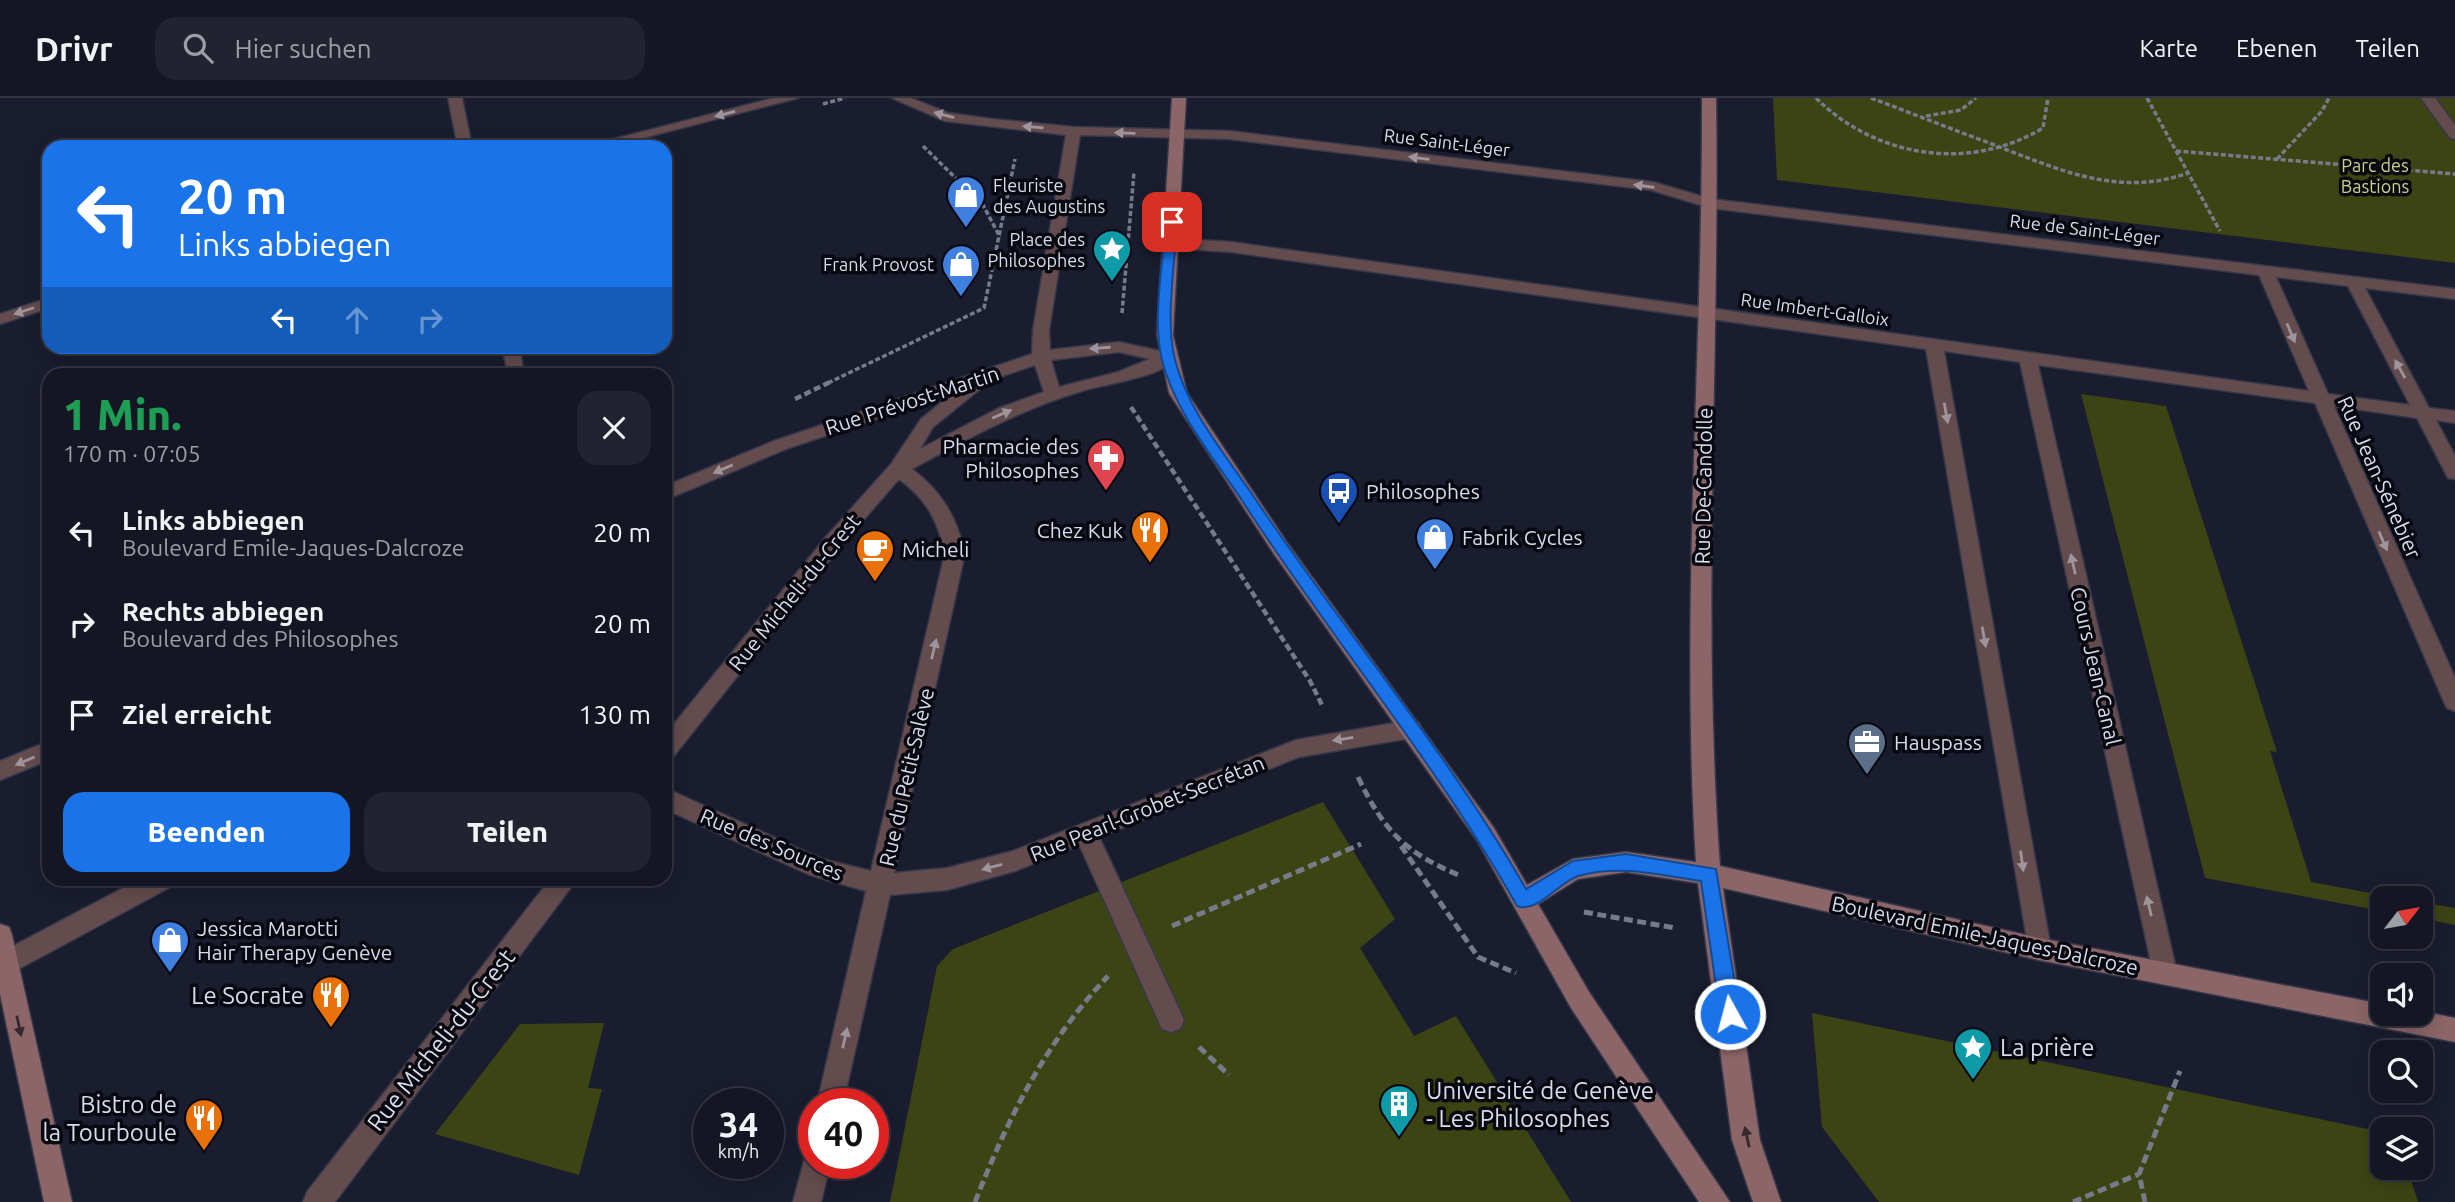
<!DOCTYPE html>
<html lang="de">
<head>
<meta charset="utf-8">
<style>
  :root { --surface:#141623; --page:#212330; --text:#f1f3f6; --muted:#9d9fa6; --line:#333541; --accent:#1a73e8 }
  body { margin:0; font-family:Ubuntu,sans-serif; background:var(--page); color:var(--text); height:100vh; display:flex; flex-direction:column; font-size:26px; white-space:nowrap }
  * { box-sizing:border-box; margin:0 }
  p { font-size:23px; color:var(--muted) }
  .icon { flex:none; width:38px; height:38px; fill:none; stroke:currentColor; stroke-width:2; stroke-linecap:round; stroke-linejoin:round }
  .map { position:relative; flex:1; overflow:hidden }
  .details { position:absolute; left:42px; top:270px; width:630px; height:518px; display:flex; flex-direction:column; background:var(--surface); border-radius:21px; box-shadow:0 4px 18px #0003,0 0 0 2px var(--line) }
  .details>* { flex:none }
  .banner { position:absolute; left:42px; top:42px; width:630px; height:214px; border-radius:21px; box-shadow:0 4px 18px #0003,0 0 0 2px var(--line); background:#1a73e8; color:#fff; overflow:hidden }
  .needle { width:46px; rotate:59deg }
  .controls { position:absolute; left:2370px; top:788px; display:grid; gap:14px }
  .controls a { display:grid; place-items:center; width:63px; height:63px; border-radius:14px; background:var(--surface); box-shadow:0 4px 18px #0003,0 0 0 2px var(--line); font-size:35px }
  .speed { position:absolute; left:693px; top:990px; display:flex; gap:14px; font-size:35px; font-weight:700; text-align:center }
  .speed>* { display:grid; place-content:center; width:91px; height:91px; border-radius:50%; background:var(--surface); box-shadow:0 4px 18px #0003,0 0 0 2px var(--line); line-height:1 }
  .speed small { font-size:18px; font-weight:400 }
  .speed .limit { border:10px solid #d22; background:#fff; color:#111 }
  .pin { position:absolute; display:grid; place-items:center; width:60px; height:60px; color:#fff; margin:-30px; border-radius:14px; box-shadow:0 4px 10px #0006 }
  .me { position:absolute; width:77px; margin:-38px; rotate:353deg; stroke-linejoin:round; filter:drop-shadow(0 0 5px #0008) }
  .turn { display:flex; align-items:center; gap:24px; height:147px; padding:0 21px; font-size:32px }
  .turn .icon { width:91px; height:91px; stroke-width:2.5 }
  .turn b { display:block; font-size:49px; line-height:60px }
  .lanes { display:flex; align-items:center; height:66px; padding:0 21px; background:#0003; justify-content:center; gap:35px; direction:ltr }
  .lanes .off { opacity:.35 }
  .round { display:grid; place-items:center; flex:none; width:74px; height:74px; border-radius:21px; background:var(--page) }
  .headline { display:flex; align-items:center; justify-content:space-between; height:119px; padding:0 21px }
  h1 { font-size:42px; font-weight:800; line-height:52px; color:#1e9e55 }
  .action { display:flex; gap:14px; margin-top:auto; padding:14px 21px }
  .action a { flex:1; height:80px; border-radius:21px; background:var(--accent); color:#fff; font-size:28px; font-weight:800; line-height:80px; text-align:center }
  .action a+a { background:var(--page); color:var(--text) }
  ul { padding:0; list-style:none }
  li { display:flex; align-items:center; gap:21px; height:91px; padding:0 21px }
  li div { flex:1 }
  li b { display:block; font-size:26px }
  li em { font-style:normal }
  header { display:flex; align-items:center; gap:42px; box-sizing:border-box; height:98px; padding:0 35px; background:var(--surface); border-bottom:2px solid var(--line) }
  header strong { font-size:33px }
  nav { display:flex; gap:38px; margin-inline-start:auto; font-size:24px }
  .search { width:490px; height:63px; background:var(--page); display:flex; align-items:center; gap:18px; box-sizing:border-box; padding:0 24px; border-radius:21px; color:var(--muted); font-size:26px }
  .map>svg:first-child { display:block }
  .green { fill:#3d4414 }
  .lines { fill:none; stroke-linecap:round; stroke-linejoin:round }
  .lane-casing { stroke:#353849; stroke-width:3 }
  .street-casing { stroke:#353849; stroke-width:3 }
  .secondary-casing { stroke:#353849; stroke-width:3 }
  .path-far2 { stroke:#777a89; stroke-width:3.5; stroke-dasharray:5 2.5; stroke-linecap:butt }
  .path-far1 { stroke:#777a89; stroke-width:4.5; stroke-dasharray:7 3.5; stroke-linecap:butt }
  .path { stroke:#777a89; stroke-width:5; stroke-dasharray:9 4.5; stroke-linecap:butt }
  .lane { fill:#644c4e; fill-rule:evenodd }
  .street { fill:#644c4e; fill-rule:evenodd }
  .secondary { fill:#8b6568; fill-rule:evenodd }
  .oneway { fill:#9e949b }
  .oneway2 { fill:#35292f }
  .route { fill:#1a73e8; stroke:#114b97; stroke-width:2 }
  .labels { text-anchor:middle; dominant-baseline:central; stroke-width:7; stroke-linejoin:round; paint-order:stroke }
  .far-street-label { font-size:18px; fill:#d9dbe8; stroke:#070810 }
  .far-park-label { font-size:18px; fill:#c7d485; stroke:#070810 }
  .far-poi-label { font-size:18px; fill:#d9dbe8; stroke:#070810; text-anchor:end }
  .street-label { font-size:21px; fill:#d9dbe8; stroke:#070810 }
  .poi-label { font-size:21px; fill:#d9dbe8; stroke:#070810; text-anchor:start }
  .near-poi-label { font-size:24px; fill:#d9dbe8; stroke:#070810; text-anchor:end }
  .near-street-label { font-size:24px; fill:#d9dbe8; stroke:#070810 }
</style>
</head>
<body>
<header>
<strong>Drivr</strong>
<div class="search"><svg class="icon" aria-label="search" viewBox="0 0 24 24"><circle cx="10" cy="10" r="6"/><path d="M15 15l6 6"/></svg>Hier suchen</div>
<nav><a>Karte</a><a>Ebenen</a><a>Teilen</a></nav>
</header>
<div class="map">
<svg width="2455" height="1104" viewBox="0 0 2455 1104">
  <rect width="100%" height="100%" fill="#1a1d2f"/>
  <g class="green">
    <polygon points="1773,0 2455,0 2455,165 1777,82"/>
    <polygon points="2081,296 2166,308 2277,654 2270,653 2311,784 2397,800 2382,800 2382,813 2205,780"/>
    <polygon points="1323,704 1395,821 1360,850 1414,938 1456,918 1571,1104 890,1104 937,868 953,851"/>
    <polygon points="2420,804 2455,810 2455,827 2420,820"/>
    <polygon points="1812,915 2382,1034 2382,1069 2407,1069 2418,1104 1879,1104 1822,1029"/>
    <polygon points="604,925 588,990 602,991 579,1077 435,1036 520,926"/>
  </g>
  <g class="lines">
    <defs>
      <polygon id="lane" points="1086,725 1094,728 1180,913 1184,922 1180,931 1171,934 1162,931 1074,735 1078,728"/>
      <g id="street">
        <polygon points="448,0 462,0 472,49 458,49"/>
        <polygon points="774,0 798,0 608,49 583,49"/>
        <path d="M892 0H911L948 15 992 21 1074 29 1229 33 1653 84 1711 101 2455 191V201L2365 190 2429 310 2455 313V325L2436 322 2455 358V381L2448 380 2417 320 2334 308 2455 580V613L2447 610 2444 604 2315 305 2038 267 2177 875 2173 883 2164 887 2155 883 2020 264 1944 253 2051 851 2048 859 2039 862 2030 859 1926 251 1231 154 1170 150 1162 145 1170 140 1231 144 2309 293 2259 177 1710 110 1651 92 1229 41 1080 37 1049 232 1050 252 1119 244 1174 256 1177 260C1162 279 1105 286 1082 293 1021 311 967 341 912 371 942 394 956 418 965 455L894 775 947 770 1013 753 1296 642 1411 622 1419 625 1422 631 1419 637 1411 640 1299 659 1015 773 947 792 890 797 843 1006H817L866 793 810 777 665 711V690L822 761 871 773 945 455C937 421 927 402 899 381L840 449 673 659 665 662V637L826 439 891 366 921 321 953 295 786 351 665 402V388L774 343 1032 256 1033 232 1066 37 945 23ZM2276 179 2348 188 2410 307 2328 296ZM1119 254 1150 261 1118 274 1059 289 1051 262ZM1035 267 1044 294 999 310 920 351 933 329 980 291 982 285Z"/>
        <polygon points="2421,0 2435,0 2455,27 2455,41 2450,40"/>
        <polygon points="49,200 49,210 0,226 0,216"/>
        <polygon points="502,248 519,248 524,276 508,276"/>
        <polygon points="49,643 49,662 0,682 0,663"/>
        <polygon points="142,780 178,780 174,787 15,873 6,876 0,874 0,855"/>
        <polygon points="551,780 578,780 335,1104 303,1104 307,1094"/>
        <polygon points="814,1053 814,1066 830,1066 821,1104 793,1104 806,1056"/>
      </g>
      <g id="secondary">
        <path d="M1172 0H1186L1173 237 1187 295 1288 446 1494 730 1527 787 1573 761 1626 754 1696 764C1680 509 1703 254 1702 0H1716C1720 256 1701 513 1720 768L2039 840 2382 906V915L2420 913 2455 920V944L2039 862 1723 790 1760 1042 1781 1104H1753L1732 1042 1698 785 1626 774 1578 781 1538 806 1589 894 1730 1104H1699L1571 910 1478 744 1274 456 1169 295 1157 237Z"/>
        <polygon points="0,826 9,829 12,837 72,1104 44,1104 0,896"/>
      </g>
    </defs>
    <use href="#lane" class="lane-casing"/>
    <use href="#street" class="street-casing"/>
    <use href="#secondary" class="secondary-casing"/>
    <g class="path-far2">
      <path d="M1816 0C1876 60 1970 74 2043 30L2048 0"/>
      <path d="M1871 0C1911 15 1951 31 1992 46 2057 71 2118 100 2188 75"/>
      <polyline points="2147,0 2220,133"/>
      <polyline points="823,6 845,0"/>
      <polyline points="1926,18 1961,12 1976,0"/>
      <polyline points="923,48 983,107 1000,139"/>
      <polyline points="2176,53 2455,76"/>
      <polyline points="2277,61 2322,13 2329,0"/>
      <polyline points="1122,215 1134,74"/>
      <polyline points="828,285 984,210 1015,61"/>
    </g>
    <g class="path-far1">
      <polyline points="795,301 832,283"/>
      <polyline points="1131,309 1310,583 1323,609"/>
    </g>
    <g class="path">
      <path d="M1358 679C1384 733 1405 755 1461 778"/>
      <polyline points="1401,748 1478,859 1516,875"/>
      <polyline points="1584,814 1675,830"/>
      <polyline points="1172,828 1361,746"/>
      <polyline points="1199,949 1229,977"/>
      <path d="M975 1104C1008 1020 1045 945 1108 878"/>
      <polyline points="2073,1104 2139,1076"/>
      <polyline points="2145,1104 2139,1076 2180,973"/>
    </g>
    <use href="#lane" class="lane"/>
    <use href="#street" class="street"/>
    <use href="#secondary" class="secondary"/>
  </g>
  <defs><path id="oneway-solid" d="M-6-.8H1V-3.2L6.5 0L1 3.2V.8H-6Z" transform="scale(1.75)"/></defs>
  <g class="oneway">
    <use href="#oneway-solid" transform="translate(725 16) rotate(166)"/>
    <use href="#oneway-solid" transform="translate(944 17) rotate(-165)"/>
    <use href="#oneway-solid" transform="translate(1033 29) rotate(-175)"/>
    <use href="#oneway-solid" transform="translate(1125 35) rotate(-178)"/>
    <use href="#oneway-solid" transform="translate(1419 60) rotate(-173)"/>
    <use href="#oneway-solid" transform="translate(1644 88) rotate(-172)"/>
    <use href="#oneway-solid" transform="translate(24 213) rotate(162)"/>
    <use href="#oneway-solid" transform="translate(2291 235) rotate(67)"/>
    <use href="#oneway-solid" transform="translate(1100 250) rotate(176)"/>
    <use href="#oneway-solid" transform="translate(2400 271) rotate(-119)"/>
    <use href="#oneway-solid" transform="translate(1946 315) rotate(80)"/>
    <use href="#oneway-solid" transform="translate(1002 316) rotate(-23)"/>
    <use href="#oneway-solid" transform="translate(723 371) rotate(157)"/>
    <use href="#oneway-solid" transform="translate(2383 443) rotate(66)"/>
    <use href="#oneway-solid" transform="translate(2073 466) rotate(-103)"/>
    <use href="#oneway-solid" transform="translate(1984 539) rotate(80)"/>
    <use href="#oneway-solid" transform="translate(934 551) rotate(-77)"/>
    <use href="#oneway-solid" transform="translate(1343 641) rotate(171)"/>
    <use href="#oneway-solid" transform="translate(25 663) rotate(157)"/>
    <use href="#oneway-solid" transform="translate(2022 763) rotate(82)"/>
    <use href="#oneway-solid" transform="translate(992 769) rotate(165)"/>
    <use href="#oneway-solid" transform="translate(2149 808) rotate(-103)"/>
    <use href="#oneway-solid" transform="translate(845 940) rotate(-77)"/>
  </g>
  <g class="oneway2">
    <use href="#oneway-solid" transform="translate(19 928) rotate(78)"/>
    <use href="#oneway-solid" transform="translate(1747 1039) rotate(-102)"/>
  </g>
  <path class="route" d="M1172 121 1177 124C1175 165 1165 223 1175 262 1188 313 1225 356 1254 399 1342 531 1447 653 1526 791L1573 763 1626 756 1716 771 1740 916 1737 923 1730 925 1723 923 1720 916 1701 783C1661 777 1618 766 1578 778 1559 784 1537 816 1517 808 1437 666 1331 540 1243 404 1214 360 1175 314 1162 262 1152 223 1163 165 1166 124Z"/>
  <defs>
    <symbol id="shop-pin" viewBox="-11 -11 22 30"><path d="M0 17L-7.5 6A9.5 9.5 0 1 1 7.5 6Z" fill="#3f7fe0" stroke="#070810"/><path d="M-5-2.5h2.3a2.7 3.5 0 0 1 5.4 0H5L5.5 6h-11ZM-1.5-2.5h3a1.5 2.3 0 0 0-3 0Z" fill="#fff"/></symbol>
    <symbol id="sight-pin" viewBox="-11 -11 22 30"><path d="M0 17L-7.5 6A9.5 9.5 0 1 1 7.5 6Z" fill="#0f9aa8" stroke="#070810"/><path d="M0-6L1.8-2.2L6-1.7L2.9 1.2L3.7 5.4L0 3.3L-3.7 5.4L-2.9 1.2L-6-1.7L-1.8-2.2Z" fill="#fff"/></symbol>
    <symbol id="pharmacy-pin" viewBox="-11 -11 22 30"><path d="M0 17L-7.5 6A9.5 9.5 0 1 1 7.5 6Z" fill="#e0444e" stroke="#070810"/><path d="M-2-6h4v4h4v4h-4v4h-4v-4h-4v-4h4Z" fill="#fff"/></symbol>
    <symbol id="bus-pin" viewBox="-11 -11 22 30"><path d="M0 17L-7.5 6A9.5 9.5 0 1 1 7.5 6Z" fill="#1a4fb4" stroke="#070810"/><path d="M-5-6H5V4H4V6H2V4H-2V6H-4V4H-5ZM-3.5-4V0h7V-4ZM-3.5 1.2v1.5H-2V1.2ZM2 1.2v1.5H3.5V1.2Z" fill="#fff"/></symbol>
    <symbol id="restaurant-pin" viewBox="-11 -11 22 30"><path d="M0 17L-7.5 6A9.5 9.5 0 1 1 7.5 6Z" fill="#e8710a" stroke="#070810"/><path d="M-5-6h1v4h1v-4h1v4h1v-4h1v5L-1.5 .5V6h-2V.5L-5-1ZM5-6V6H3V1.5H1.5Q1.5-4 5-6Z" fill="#fff"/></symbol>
    <symbol id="cafe-pin" viewBox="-11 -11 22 30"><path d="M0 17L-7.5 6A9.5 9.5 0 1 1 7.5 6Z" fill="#e8710a" stroke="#070810"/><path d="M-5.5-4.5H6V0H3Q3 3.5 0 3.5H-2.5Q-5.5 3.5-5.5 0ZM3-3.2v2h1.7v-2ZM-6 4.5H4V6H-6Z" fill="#fff"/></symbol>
    <symbol id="office-pin" viewBox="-11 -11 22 30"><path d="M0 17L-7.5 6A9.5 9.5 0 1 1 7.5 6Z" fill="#5c6f8a" stroke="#070810"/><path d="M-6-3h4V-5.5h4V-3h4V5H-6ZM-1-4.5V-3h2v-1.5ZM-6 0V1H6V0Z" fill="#fff"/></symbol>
    <symbol id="building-pin" viewBox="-11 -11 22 30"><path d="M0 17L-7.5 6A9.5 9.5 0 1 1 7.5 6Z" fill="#0f9aa8" stroke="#070810"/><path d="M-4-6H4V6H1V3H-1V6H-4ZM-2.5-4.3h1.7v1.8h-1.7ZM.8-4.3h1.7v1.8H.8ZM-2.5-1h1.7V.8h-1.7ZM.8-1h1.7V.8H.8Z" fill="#fff"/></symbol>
  </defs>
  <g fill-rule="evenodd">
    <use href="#shop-pin" x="944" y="75" width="44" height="60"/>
    <use href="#sight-pin" x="1090" y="129" width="44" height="60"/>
    <use href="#shop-pin" x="939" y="144" width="44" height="60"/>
    <use href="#pharmacy-pin" x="1084" y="338" width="44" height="60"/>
    <use href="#bus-pin" x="1317" y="371" width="44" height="60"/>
    <use href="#restaurant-pin" x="1128" y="410" width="44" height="60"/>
    <use href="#shop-pin" x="1413" y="417" width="44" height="60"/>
    <use href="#cafe-pin" x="853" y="429" width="44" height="60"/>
    <use href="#office-pin" x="1845" y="622" width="44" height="60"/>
    <use href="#shop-pin" x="148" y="820" width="44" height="60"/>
    <use href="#restaurant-pin" x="309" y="875" width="44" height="60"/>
    <use href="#sight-pin" x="1951" y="927" width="44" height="60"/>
    <use href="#building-pin" x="1377" y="984" width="44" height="60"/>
    <use href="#restaurant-pin" x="182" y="998" width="44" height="60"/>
  </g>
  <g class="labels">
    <g class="far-street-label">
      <text transform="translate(1447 44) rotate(7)">Rue Saint-Léger</text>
      <text transform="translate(2085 131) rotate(7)">Rue de Saint-Léger</text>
      <text transform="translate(1815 211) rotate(8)">Rue Imbert-Galloix</text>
    </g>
    <g class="far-park-label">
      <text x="2375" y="67">Parc des<tspan x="2375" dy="21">Bastions</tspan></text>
    </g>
    <g class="far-poi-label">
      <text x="993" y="87" text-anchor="start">Fleuriste<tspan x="993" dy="21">des Augustins</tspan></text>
      <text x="1085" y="141">Place des<tspan x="1085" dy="21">Philosophes</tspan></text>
      <text x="934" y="166">Frank Provost</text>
    </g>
    <g class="street-label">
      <text transform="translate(912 302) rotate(-18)">Rue Prévost-Martin</text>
      <text transform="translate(2380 379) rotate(66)">Rue Jean-Sénebier</text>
      <text transform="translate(1703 388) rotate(-89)">Rue De-Candolle</text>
      <text transform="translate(794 494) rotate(-51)">Rue Micheli-du-Crest</text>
      <text transform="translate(2096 568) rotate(77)">Cours Jean-Canal</text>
      <text transform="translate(906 679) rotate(-77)">Rue du Petit-Salève</text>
      <text transform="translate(1147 710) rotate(-22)">Rue Pearl-Grobet-Secrétan</text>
      <text transform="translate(772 746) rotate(23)">Rue des Sources</text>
      <text transform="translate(1985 837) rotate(12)">Boulevard Emile-Jaques-Dalcroze</text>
    </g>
    <g class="poi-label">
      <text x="1079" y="348" text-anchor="end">Pharmacie des<tspan x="1079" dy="24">Philosophes</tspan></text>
      <text x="1366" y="393">Philosophes</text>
      <text x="1123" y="432" text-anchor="end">Chez Kuk</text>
      <text x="1462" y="439">Fabrik Cycles</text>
      <text x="902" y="451">Micheli</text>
      <text x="1894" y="644">Hauspass</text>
      <text x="197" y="830">Jessica Marotti<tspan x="197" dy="24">Hair Therapy Genève</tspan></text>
    </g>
    <g class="near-poi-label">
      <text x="304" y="897">Le Socrate</text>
      <text x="2000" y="949" text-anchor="start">La prière</text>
      <text x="1426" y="992" text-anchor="start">Université de Genève<tspan x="1426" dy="28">- Les Philosophes</tspan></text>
      <text x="177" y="1006">Bistro de<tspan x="177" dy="28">la Tourboule</tspan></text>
    </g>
    <g class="near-street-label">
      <text transform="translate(441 942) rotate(-52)">Rue Micheli-du-Crest</text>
    </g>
  </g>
</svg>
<div class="controls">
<a><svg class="needle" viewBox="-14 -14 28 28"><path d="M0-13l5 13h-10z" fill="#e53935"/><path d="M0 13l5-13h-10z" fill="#9d9fa6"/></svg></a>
<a><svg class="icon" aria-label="sound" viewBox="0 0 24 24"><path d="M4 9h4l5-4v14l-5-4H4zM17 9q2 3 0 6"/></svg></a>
<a><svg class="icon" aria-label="search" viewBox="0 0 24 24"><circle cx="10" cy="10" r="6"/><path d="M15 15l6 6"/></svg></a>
<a><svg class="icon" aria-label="layers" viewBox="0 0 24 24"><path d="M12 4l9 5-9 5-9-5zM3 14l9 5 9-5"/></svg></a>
</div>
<div class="speed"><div>34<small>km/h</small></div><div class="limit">40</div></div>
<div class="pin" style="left:1172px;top:124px;background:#d93025"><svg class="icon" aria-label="arrive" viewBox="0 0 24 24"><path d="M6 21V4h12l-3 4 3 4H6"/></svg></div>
<svg class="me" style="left:1730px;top:916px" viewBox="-20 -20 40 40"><circle r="17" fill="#1a73e8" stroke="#fff" stroke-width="3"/><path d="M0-11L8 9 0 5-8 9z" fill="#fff"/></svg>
<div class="banner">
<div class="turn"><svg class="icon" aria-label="left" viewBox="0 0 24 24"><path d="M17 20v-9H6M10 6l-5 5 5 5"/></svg><div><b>20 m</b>Links abbiegen</div></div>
<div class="lanes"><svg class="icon" aria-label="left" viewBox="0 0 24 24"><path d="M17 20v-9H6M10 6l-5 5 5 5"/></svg><svg class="icon off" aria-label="ahead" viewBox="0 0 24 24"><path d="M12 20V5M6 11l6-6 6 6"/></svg><svg class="icon off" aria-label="right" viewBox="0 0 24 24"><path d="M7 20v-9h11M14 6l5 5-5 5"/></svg></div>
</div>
<section class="details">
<div class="headline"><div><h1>1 Min.</h1><p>170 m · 07:05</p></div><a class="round"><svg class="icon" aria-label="close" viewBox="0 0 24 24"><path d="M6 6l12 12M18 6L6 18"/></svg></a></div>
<ul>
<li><svg class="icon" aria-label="left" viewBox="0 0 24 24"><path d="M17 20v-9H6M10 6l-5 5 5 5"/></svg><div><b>Links abbiegen</b><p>Boulevard Emile-Jaques-Dalcroze</p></div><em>20 m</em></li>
<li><svg class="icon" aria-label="right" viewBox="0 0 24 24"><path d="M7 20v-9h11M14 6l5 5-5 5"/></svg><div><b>Rechts abbiegen</b><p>Boulevard des Philosophes</p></div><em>20 m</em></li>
<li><svg class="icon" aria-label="arrive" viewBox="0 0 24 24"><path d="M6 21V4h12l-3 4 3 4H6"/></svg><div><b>Ziel erreicht</b></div><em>130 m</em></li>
</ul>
<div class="action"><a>Beenden</a><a>Teilen</a></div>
</section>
</div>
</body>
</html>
